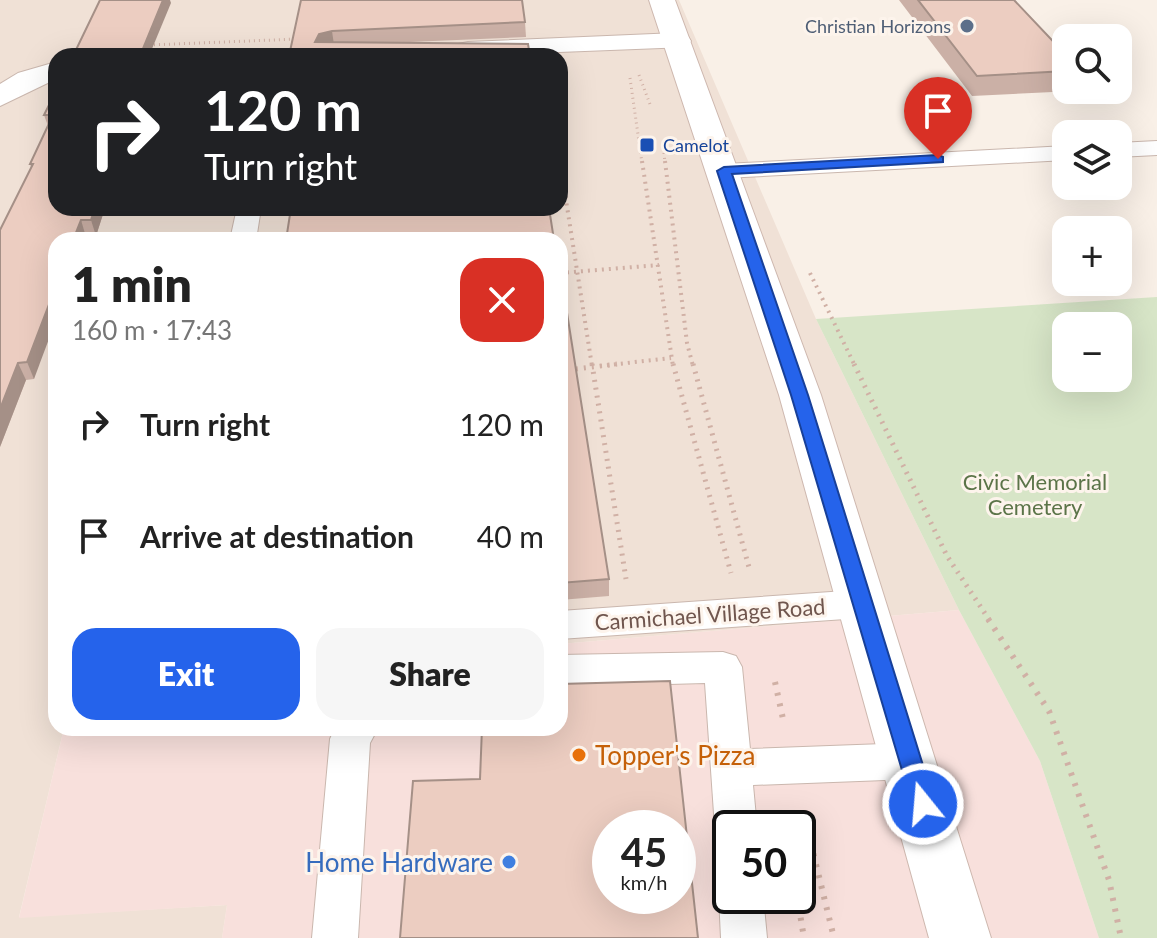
<!DOCTYPE html>
<html lang="en">
<head>
<meta charset="utf-8">
<style>
  :root { --surface:#fff; --page:#f6f6f6; --text:#222; --muted:#767676; --accent:#2563eb }
  body { margin:0; font-family:Lato,sans-serif; background:var(--page); color:var(--text); height:100vh; display:flex; flex-direction:column; font-size:30px; white-space:nowrap }
  * { box-sizing:border-box; margin:0 }
  p { font-size:26px; color:var(--muted) }
  .icon { flex:none; width:44px; height:44px; fill:none; stroke:currentColor; stroke-width:2; stroke-linecap:round; stroke-linejoin:round }
  .map { position:relative; flex:1; overflow:hidden }
  .sheet { position:absolute; left:48px; top:232px; width:520px; height:504px; display:flex; flex-direction:column; background:var(--surface); border-radius:24px; box-shadow:0 8px 32px #0002 }
  .sheet>* { flex:none }
  .guide { position:absolute; left:48px; top:48px; width:520px; height:168px; border-radius:24px; box-shadow:0 8px 32px #0002; background:#202124; color:#fff; overflow:hidden }
  .tools { position:absolute; left:1052px; top:24px; display:grid; gap:16px }
  .tools a { display:grid; place-items:center; width:80px; height:80px; border-radius:16px; background:var(--surface); box-shadow:0 8px 32px #0002; font-size:40px }
  .speed { position:absolute; left:592px; top:810px; display:flex; gap:16px; font-size:40px; font-weight:700; text-align:center }
  .speed>* { display:grid; place-content:center; width:104px; height:104px; border-radius:50%; background:var(--surface); box-shadow:0 8px 32px #0002; line-height:1 }
  .speed small { font-size:20px; font-weight:400 }
  .speed .limit { border:4px solid #111; border-radius:12px; background:#fff; color:#111 }
  .pin { position:absolute; display:grid; place-items:center; width:68px; height:68px; color:#fff; margin:-82px -34px; border-radius:50% 50% 50% 0; rotate:-45deg; box-shadow:0 0 8px #0007 }
  .pin .icon { rotate:45deg }
  .me { position:absolute; width:88px; margin:-44px; rotate:343deg; stroke-linejoin:round; filter:drop-shadow(0 0 6px #0008) }
  .turn { display:flex; align-items:center; gap:28px; height:168px; padding:0 24px; font-size:36px }
  .turn .icon { width:104px; height:104px; stroke-width:2.5 }
  .turn b { display:block; font-size:56px; line-height:68px }
  .round { display:grid; place-items:center; flex:none; width:84px; height:84px; border-radius:24px; background:var(--page) }
  .headline { display:flex; align-items:center; justify-content:space-between; height:136px; padding:0 24px }
  h1 { font-size:48px; font-weight:800; line-height:60px }
  .cta { display:flex; gap:16px; margin-top:auto; padding:16px 24px }
  .cta a { flex:1; height:92px; border-radius:24px; background:var(--accent); color:#fff; font-size:32px; font-weight:800; line-height:92px; text-align:center }
  .cta a+a { background:var(--page); color:var(--text) }
  ul { padding:0; list-style:none }
  li { display:flex; align-items:center; gap:24px; height:112px; padding:0 24px }
  li div { flex:1 }
  li b { display:block; font-size:30px }
  li em { font-style:normal }
  .map>svg:first-child { display:block }
  .residential { fill:#f0e1d6; fill-rule:evenodd }
  .commercial { fill:#f8e0dc; fill-rule:evenodd }
  .green { fill:#d7e5c7; fill-rule:evenodd }
  .lines { fill:none; stroke-linecap:round; stroke-linejoin:round }
  .service-casing { stroke:#cab7ae; stroke-width:2 }
  .minor-casing { stroke:#cab7ae; stroke-width:2 }
  .secondary-casing { stroke:#ceb8af; stroke-width:2 }
  .path-far3 { stroke:#d0b0a5; stroke-width:3; stroke-dasharray:1 4; stroke-linecap:butt }
  .path-far2 { stroke:#d0b0a5; stroke-width:4; stroke-dasharray:2 5; stroke-linecap:butt }
  .path-far1 { stroke:#d0b0a5; stroke-width:5; stroke-dasharray:2 6; stroke-linecap:butt }
  .path { stroke:#d0b0a5; stroke-width:6; stroke-dasharray:3 8; stroke-linecap:butt }
  .service { fill:#fff; fill-rule:evenodd }
  .minor { fill:#fff; fill-rule:evenodd }
  .secondary { fill:#fff; fill-rule:evenodd }
  .wall { fill:#cbb0a6 }
  .shaded-wall { fill:#a59087 }
  .building { fill:#eccdc1; stroke:#a59087; stroke-width:2; fill-rule:evenodd }
  .route { fill:#2563eb; stroke:#184099; stroke-width:2 }
  .service-dot { fill:#5c6f8a; stroke:#fdf4ec; stroke-width:3 }
  .transit-dot { fill:#1a4fb4; stroke:#fdf4ec; stroke-width:3 }
  .food-dot { fill:#e8710a; stroke:#fdf4ec; stroke-width:3 }
  .shop-dot { fill:#3f7fe0; stroke:#fdf4ec; stroke-width:3 }
  .labels { text-anchor:middle; dominant-baseline:central; stroke-width:6; stroke-linejoin:round; paint-order:stroke }
  .far-service-label { font-size:18px; fill:#4e5e75; stroke:#fdf4ec; text-anchor:end }
  .far-transit-label { font-size:18px; fill:#164399; stroke:#fdf4ec; text-anchor:start }
  .park-label { font-size:22px; fill:#5b7448; stroke:#fdf4ec }
  .street-label { font-size:22px; fill:#70564e; stroke:#fdf4ec }
  .near-food-label { font-size:26px; fill:#c56008; stroke:#fdf4ec; text-anchor:start }
  .near-shop-label { font-size:26px; fill:#366cbe; stroke:#fdf4ec; text-anchor:end }
</style>
</head>
<body>
<div class="map">
<svg width="1157" height="938" viewBox="0 0 1157 938">
  <rect width="100%" height="100%" fill="#f9f0e7"/>
  <path class="residential" d="M0 0H679L816 319 959 610 560 644V240H56V728H64L19 917 227 905 222 938H0ZM56 56H560V208H56Z"/>
  <path class="commercial" d="M959 610 1040 761 1099 938H222L227 905 19 918 64 728H560V644ZM610 828H678V896H610ZM730 828H798V896H730Z"/>
  <path class="green" d="M1157 297V938H1099L1040 761 959 610 816 319ZM1066 326H1118V378H1066Z"/>
  <g class="lines">
    <defs>
      <g id="service">
        <polygon points="1157,141 1157,155 1118,157 1118,143"/>
        <polygon points="1066,146 1066,160 724,178 712,171 724,164"/>
        <polygon points="237,208 261,208 256,240 230,240"/>
        <polygon points="860,590 873,594 878,604 873,614 860,618 560,639 560,611"/>
        <polygon points="723,652 736,656 742,667 750,749 911,743 925,748 931,761 925,774 911,779 753,785 757,828 730,828 730,845 721,842 715,828 705,683 560,687 560,655"/>
        <polygon points="335,728 378,728 370,743 358,938 312,938 330,739"/>
        <polygon points="730,879 730,896 763,896 767,938 721,938 719,896 725,881"/>
      </g>
      <g id="minor">
        <polygon points="677,33 687,35 691,41 687,47 459,56 454,50 458,44 468,42"/>
        <polygon points="56,62 56,79 0,106 0,84 18,73"/>
      </g>
      <polygon id="secondary" points="649,0 675,0 821,395 991,938 929,938 779,395"/>
    </defs>
    <use href="#service" class="service-casing"/>
    <use href="#minor" class="minor-casing"/>
    <use href="#secondary" class="secondary-casing"/>
    <g class="path-far3">
      <polyline points="149,45 298,39"/>
      <polyline points="639,75 651,107"/>
      <polyline points="630,78 642,163"/>
      <polyline points="663,143 665,163"/>
    </g>
    <g class="path-far2">
      <polyline points="642,161 673,366"/>
      <polyline points="665,161 687,343 693,366"/>
      <polyline points="560,162 592,366"/>
      <polyline points="560,273 659,265"/>
      <polyline points="810,273 855,366"/>
      <polyline points="600,366 671,358"/>
    </g>
    <g class="path-far1">
      <polyline points="592,364 626,579"/>
      <polyline points="673,364 731,573"/>
      <polyline points="693,364 750,571"/>
      <polyline points="854,364 947,556 990,621"/>
      <polyline points="560,371 617,364"/>
    </g>
    <g class="path">
      <polyline points="988,619 1049,711 1109,880 1121,938"/>
      <polyline points="775,682 783,719"/>
      <polyline points="803,811 834,938"/>
      <polyline points="797,896 804,938"/>
    </g>
    <use href="#service" class="service"/>
    <use href="#minor" class="minor"/>
    <use href="#secondary" class="secondary"/>
  </g>
  <g class="wall">
    <polygon points="301,0 525,22 526,37 386,43 289,56"/>
    <polygon points="899,0 1014,0 1066,55 1066,90 1074,90 1074,91 972,96"/>
    <polygon points="56,91 56,208 105,208 96,236 86,237 85,240 56,240 34,379 26,380 0,447 31,167 30,164 48,126 44,115"/>
    <polygon points="560,281 609,579 609,596 560,600"/>
  </g>
  <g class="shaded-wall">
    <polygon points="163,0 170,0 171,3 149,56 140,56"/>
    <polygon points="332,31 334,45 315,42 319,34"/>
    <polygon points="95,208 105,208 96,236 91,220"/>
    <polygon points="81,220 86,237 85,240 73,240"/>
    <polygon points="56,286 56,320 34,379 27,362"/>
    <polygon points="18,363 26,380 0,447 0,409"/>
  </g>
  <g class="building">
    <polygon points="100,0 163,0 140,56 73,56"/>
    <polygon points="301,0 522,0 525,22 332,31 319,34 315,42 528,44 530,56 289,56"/>
    <polygon points="918,0 1014,0 1066,55 1066,71 977,76"/>
    <polygon points="56,91 56,208 95,208 91,220 81,220 73,240 56,240 56,286 27,362 18,363 0,409 0,230 33,164 30,164 53,115 44,115"/>
    <polygon points="291,208 549,208 554,240 286,240"/>
    <polygon points="560,281 562,281 609,579 560,583"/>
    <path d="M670 681 698 938H400L413 781 480 779 482 728H560V684ZM610 828H678V896H610Z"/>
  </g>
  <polygon class="route" points="938,155 943,157 943,162 732,174 808,395 935,804 932,812 923,815 915,812 912,804 791,395 717,171 724,167"/>
  <circle class="service-dot" cx="967" cy="26" r="8"/>
  <rect class="transit-dot" x="639" y="137" width="16" height="16" rx="4"/>
  <circle class="food-dot" cx="579" cy="755" r="8"/>
  <circle class="shop-dot" cx="509" cy="862" r="8"/>
  <g class="labels">
    <g class="far-service-label">
      <text x="951" y="26">Christian Horizons</text>
    </g>
    <g class="far-transit-label">
      <text x="663" y="145">Camelot</text>
    </g>
    <g class="park-label">
      <text x="1035" y="481">Civic Memorial<tspan x="1035" dy="25">Cemetery</tspan></text>
    </g>
    <g class="street-label">
      <text transform="translate(710 614) rotate(-4)">Carmichael Village Road</text>
    </g>
    <g class="near-food-label">
      <text x="595" y="755">Topper's Pizza</text>
    </g>
    <g class="near-shop-label">
      <text x="493" y="862">Home Hardware</text>
    </g>
  </g>
</svg>
<div class="tools">
<a><svg class="icon" aria-label="search" viewBox="0 0 24 24"><circle cx="10" cy="10" r="6"/><path d="M15 15l6 6"/></svg></a>
<a><svg class="icon" aria-label="layers" viewBox="0 0 24 24"><path d="M12 4l9 5-9 5-9-5zM3 14l9 5 9-5"/></svg></a>
<a>+</a>
<a>−</a>
</div>
<div class="speed"><div>45<small>km/h</small></div><div class="limit">50</div></div>
<div class="pin" style="left:938px;top:159px;background:#d93025"><svg class="icon" aria-label="arrive" viewBox="0 0 24 24"><path d="M6 21V4h12l-3 4 3 4H6"/></svg></div>
<svg class="me" style="left:923px;top:804px" viewBox="-20 -20 40 40"><circle r="17" fill="#2563eb" stroke="#fff" stroke-width="3"/><path d="M0-11L8 9 0 5-8 9z" fill="#fff"/></svg>
<div class="guide">
<div class="turn"><svg class="icon" aria-label="right" viewBox="0 0 24 24"><path d="M7 20v-9h11M14 6l5 5-5 5"/></svg><div><b>120 m</b>Turn right</div></div>
</div>
<section class="sheet">
<div class="headline"><div><h1>1 min</h1><p>160 m · 17:43</p></div><a class="round" style="background:#d93025;color:#fff"><svg class="icon" aria-label="close" viewBox="0 0 24 24"><path d="M6 6l12 12M18 6L6 18"/></svg></a></div>
<ul>
<li><svg class="icon" aria-label="right" viewBox="0 0 24 24"><path d="M7 20v-9h11M14 6l5 5-5 5"/></svg><div><b>Turn right</b></div><em>120 m</em></li>
<li><svg class="icon" aria-label="arrive" viewBox="0 0 24 24"><path d="M6 21V4h12l-3 4 3 4H6"/></svg><div><b>Arrive at destination</b></div><em>40 m</em></li>
</ul>
<div class="cta"><a>Exit</a><a>Share</a></div>
</section>
</div>
</body>
</html>
